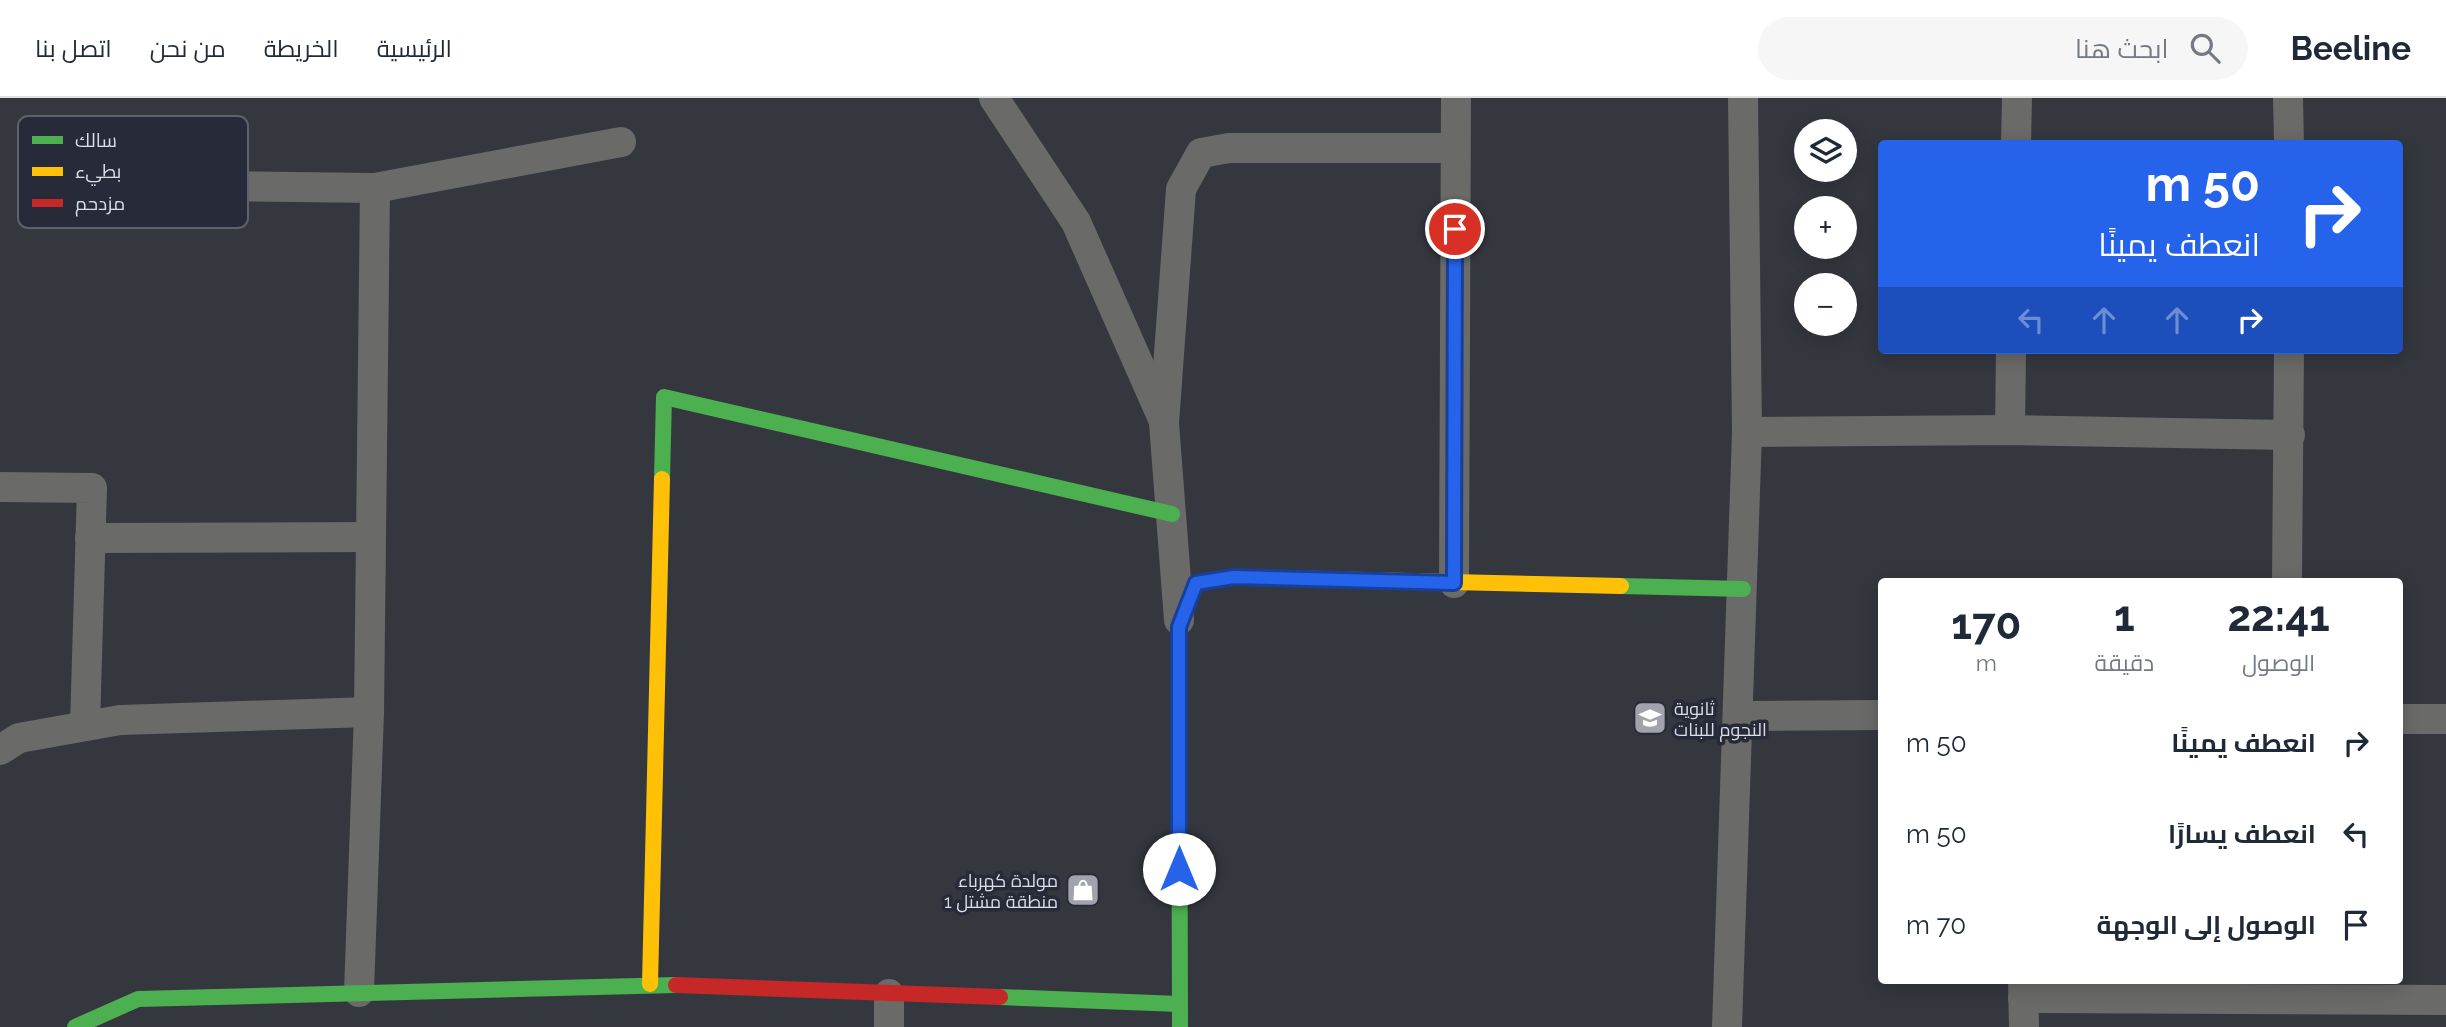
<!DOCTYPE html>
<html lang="ar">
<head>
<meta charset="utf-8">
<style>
  :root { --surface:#fff; --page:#f6f6f7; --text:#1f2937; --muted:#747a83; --line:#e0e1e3 }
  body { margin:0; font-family:Raleway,Cairo,sans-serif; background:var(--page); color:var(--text); direction:rtl; height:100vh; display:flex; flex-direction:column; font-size:26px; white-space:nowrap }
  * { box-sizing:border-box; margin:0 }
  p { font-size:23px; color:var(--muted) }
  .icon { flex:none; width:38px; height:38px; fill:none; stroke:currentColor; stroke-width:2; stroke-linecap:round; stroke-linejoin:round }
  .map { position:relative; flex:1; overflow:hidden; direction:ltr }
  .drawer { position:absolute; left:1878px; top:480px; width:525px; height:406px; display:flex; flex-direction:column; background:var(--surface); border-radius:7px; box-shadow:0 4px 18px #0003; direction:rtl }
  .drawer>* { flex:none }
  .hud { position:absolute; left:1878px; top:42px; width:525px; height:214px; border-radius:7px; box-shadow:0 4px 18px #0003; direction:rtl; background:#2563eb; color:#fff; overflow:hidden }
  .fabs { position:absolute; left:1794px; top:21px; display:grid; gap:14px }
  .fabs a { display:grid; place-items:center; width:63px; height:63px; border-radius:50%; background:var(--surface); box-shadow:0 4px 18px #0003; font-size:35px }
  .pin { position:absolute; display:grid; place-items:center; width:60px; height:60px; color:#fff; margin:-30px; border:4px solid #fff; border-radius:50%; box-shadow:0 2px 7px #0007 }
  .me { position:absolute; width:77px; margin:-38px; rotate:0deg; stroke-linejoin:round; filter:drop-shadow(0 0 5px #0008) }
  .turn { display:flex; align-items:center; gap:24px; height:147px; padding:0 28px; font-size:32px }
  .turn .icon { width:91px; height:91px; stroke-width:2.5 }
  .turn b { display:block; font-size:49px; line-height:60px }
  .lanes { display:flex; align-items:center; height:66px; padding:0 28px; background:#0003; justify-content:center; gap:35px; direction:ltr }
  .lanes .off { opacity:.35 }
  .eta { display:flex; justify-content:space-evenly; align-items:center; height:119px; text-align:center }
  .eta b { font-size:42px; font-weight:700; line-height:49px }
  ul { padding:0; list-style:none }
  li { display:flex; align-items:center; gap:21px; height:91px; padding:0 28px }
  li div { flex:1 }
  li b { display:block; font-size:26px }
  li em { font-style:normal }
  header { display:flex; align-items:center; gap:42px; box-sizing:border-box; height:98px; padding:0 35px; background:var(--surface); border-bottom:2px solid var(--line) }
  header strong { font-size:33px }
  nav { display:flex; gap:38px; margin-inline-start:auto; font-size:24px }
  .search { width:490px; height:63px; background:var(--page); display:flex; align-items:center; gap:18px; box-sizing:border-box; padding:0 24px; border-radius:38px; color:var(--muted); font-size:26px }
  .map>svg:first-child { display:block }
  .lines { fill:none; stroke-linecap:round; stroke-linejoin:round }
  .street { stroke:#6a6a69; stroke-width:30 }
  .fast { stroke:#4caf50; stroke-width:16 }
  .slow { stroke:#ffc107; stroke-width:16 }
  .jam { stroke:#c62828; stroke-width:16 }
  .route-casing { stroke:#184099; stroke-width:18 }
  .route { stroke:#2563eb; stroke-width:12 }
  .labels { text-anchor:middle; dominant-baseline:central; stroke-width:7; stroke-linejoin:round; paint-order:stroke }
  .poi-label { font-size:18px; fill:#dbdde7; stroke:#272a39; text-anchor:start }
  .key { fill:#272a39; stroke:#5d606d; stroke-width:2 }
  .key-label { font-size:19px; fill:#dbdde7 }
</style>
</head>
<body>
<header>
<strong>Beeline</strong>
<div class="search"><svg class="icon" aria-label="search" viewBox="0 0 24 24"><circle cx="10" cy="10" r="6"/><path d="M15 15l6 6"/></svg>ابحث هنا</div>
<nav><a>الرئيسية</a><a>الخريطة</a><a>من نحن</a><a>اتصل بنا</a></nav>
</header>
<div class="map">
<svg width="2446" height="929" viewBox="0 0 2446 929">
  <rect width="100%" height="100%" fill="#35373f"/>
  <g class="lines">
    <g class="street">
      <polyline points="994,0 1076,124 1163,321"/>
      <polyline points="2288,0 2289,46"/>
      <polyline points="2016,46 2017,0"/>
      <polyline points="137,87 375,90 621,44"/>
      <polyline points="2010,332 2011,252"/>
      <polyline points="1747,334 2010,332 2290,337"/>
      <polyline points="0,389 92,390 85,628"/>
      <polyline points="90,440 371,439"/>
      <polyline points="2287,483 2289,252"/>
      <polyline points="1454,485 1456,0"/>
      <polyline points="1179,522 1164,325 1181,91 1201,55 1229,50 1455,50"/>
      <polyline points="1739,618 1881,617"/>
      <polyline points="2399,621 2446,621"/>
      <polyline points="0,652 19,640 120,622 369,614"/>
      <polyline points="2023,882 2024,929"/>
      <polyline points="359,894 369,614 375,90"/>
      <polyline points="2023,900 2446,902"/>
      <polyline points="889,929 889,896"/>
      <polyline points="1727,929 1747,334 1743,0"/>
    </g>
    <g class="fast">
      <polyline points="662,381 664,299 1172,416"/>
      <polyline points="1621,488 1743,491"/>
      <polyline points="1000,899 1179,906"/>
      <polyline points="75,929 138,901 676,887"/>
      <polyline points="1180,929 1179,529 1192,494"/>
    </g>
    <g class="slow">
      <polyline points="1192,494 1196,485 1234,479 1621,488"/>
      <polyline points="650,886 662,381"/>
    </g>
    <polyline class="jam" points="676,887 1000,899"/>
  </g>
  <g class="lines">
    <defs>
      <polyline id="route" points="1179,771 1179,529 1196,485 1234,479 1454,485 1455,131"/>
    </defs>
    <use href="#route" class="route-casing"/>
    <use href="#route" class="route"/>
  </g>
  <defs>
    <symbol id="school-square" viewBox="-11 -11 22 22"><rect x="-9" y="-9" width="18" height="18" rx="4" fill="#a1a3ac" stroke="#272a39"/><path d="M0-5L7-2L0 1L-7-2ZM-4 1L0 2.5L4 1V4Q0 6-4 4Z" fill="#fff"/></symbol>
    <symbol id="shop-square" viewBox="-11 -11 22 22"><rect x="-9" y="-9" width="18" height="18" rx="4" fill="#a1a3ac" stroke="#272a39"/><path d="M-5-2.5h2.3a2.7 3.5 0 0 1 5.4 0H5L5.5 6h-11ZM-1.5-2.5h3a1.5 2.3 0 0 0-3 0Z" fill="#fff"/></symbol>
  </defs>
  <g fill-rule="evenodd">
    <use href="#school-square" x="1631" y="601" width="38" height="38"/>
    <use href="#shop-square" x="1064" y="773" width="38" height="38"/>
  </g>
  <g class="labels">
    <g class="poi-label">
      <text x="1674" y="610">ثانوية<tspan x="1674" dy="21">النجوم للبنات</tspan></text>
      <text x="1058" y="782" text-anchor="end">مولدة كهرباء<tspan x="1058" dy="21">منطقة مشتل 1</tspan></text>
    </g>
  </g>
  <rect x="18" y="18" width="230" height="112" rx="10" class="key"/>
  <rect x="32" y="38" width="31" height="8" fill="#4caf50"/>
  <rect x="32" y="69" width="31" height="9" fill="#ffc107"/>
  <rect x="32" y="101" width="31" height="8" fill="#c62828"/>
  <g class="key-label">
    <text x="75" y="49">سالك</text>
    <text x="75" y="80">بطيء</text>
    <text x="75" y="112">مزدحم</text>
  </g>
</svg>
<div class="fabs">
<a><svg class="icon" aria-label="layers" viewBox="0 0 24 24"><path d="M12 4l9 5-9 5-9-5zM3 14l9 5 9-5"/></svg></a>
<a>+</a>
<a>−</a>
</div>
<div class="pin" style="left:1455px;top:131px;background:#d93025"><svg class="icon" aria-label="arrive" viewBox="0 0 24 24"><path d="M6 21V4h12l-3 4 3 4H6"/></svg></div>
<svg class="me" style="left:1179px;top:771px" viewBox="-20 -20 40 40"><circle r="19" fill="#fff"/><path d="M0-13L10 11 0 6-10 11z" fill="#2563eb"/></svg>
<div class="hud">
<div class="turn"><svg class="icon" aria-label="right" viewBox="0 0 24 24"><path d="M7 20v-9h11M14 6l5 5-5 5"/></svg><div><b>50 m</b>انعطف يمينًا</div></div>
<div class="lanes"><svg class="icon off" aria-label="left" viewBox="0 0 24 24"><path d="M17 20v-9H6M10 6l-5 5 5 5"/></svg><svg class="icon off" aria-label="ahead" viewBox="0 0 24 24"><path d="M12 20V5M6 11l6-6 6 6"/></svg><svg class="icon off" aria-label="ahead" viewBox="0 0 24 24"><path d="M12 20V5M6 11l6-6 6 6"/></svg><svg class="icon" aria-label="right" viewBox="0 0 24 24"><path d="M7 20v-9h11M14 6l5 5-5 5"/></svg></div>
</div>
<section class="drawer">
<div class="eta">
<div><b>22:41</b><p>الوصول</p></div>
<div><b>1</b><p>دقيقة</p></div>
<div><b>170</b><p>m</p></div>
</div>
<ul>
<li><svg class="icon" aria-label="right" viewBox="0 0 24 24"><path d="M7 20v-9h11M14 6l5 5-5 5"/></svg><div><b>انعطف يمينًا</b></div><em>50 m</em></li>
<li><svg class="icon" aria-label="left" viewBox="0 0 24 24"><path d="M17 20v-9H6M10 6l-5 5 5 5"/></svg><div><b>انعطف يسارًا</b></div><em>50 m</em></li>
<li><svg class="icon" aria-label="arrive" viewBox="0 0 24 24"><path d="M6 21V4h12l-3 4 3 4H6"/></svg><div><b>الوصول إلى الوجهة</b></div><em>70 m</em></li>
</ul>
</section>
</div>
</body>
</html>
